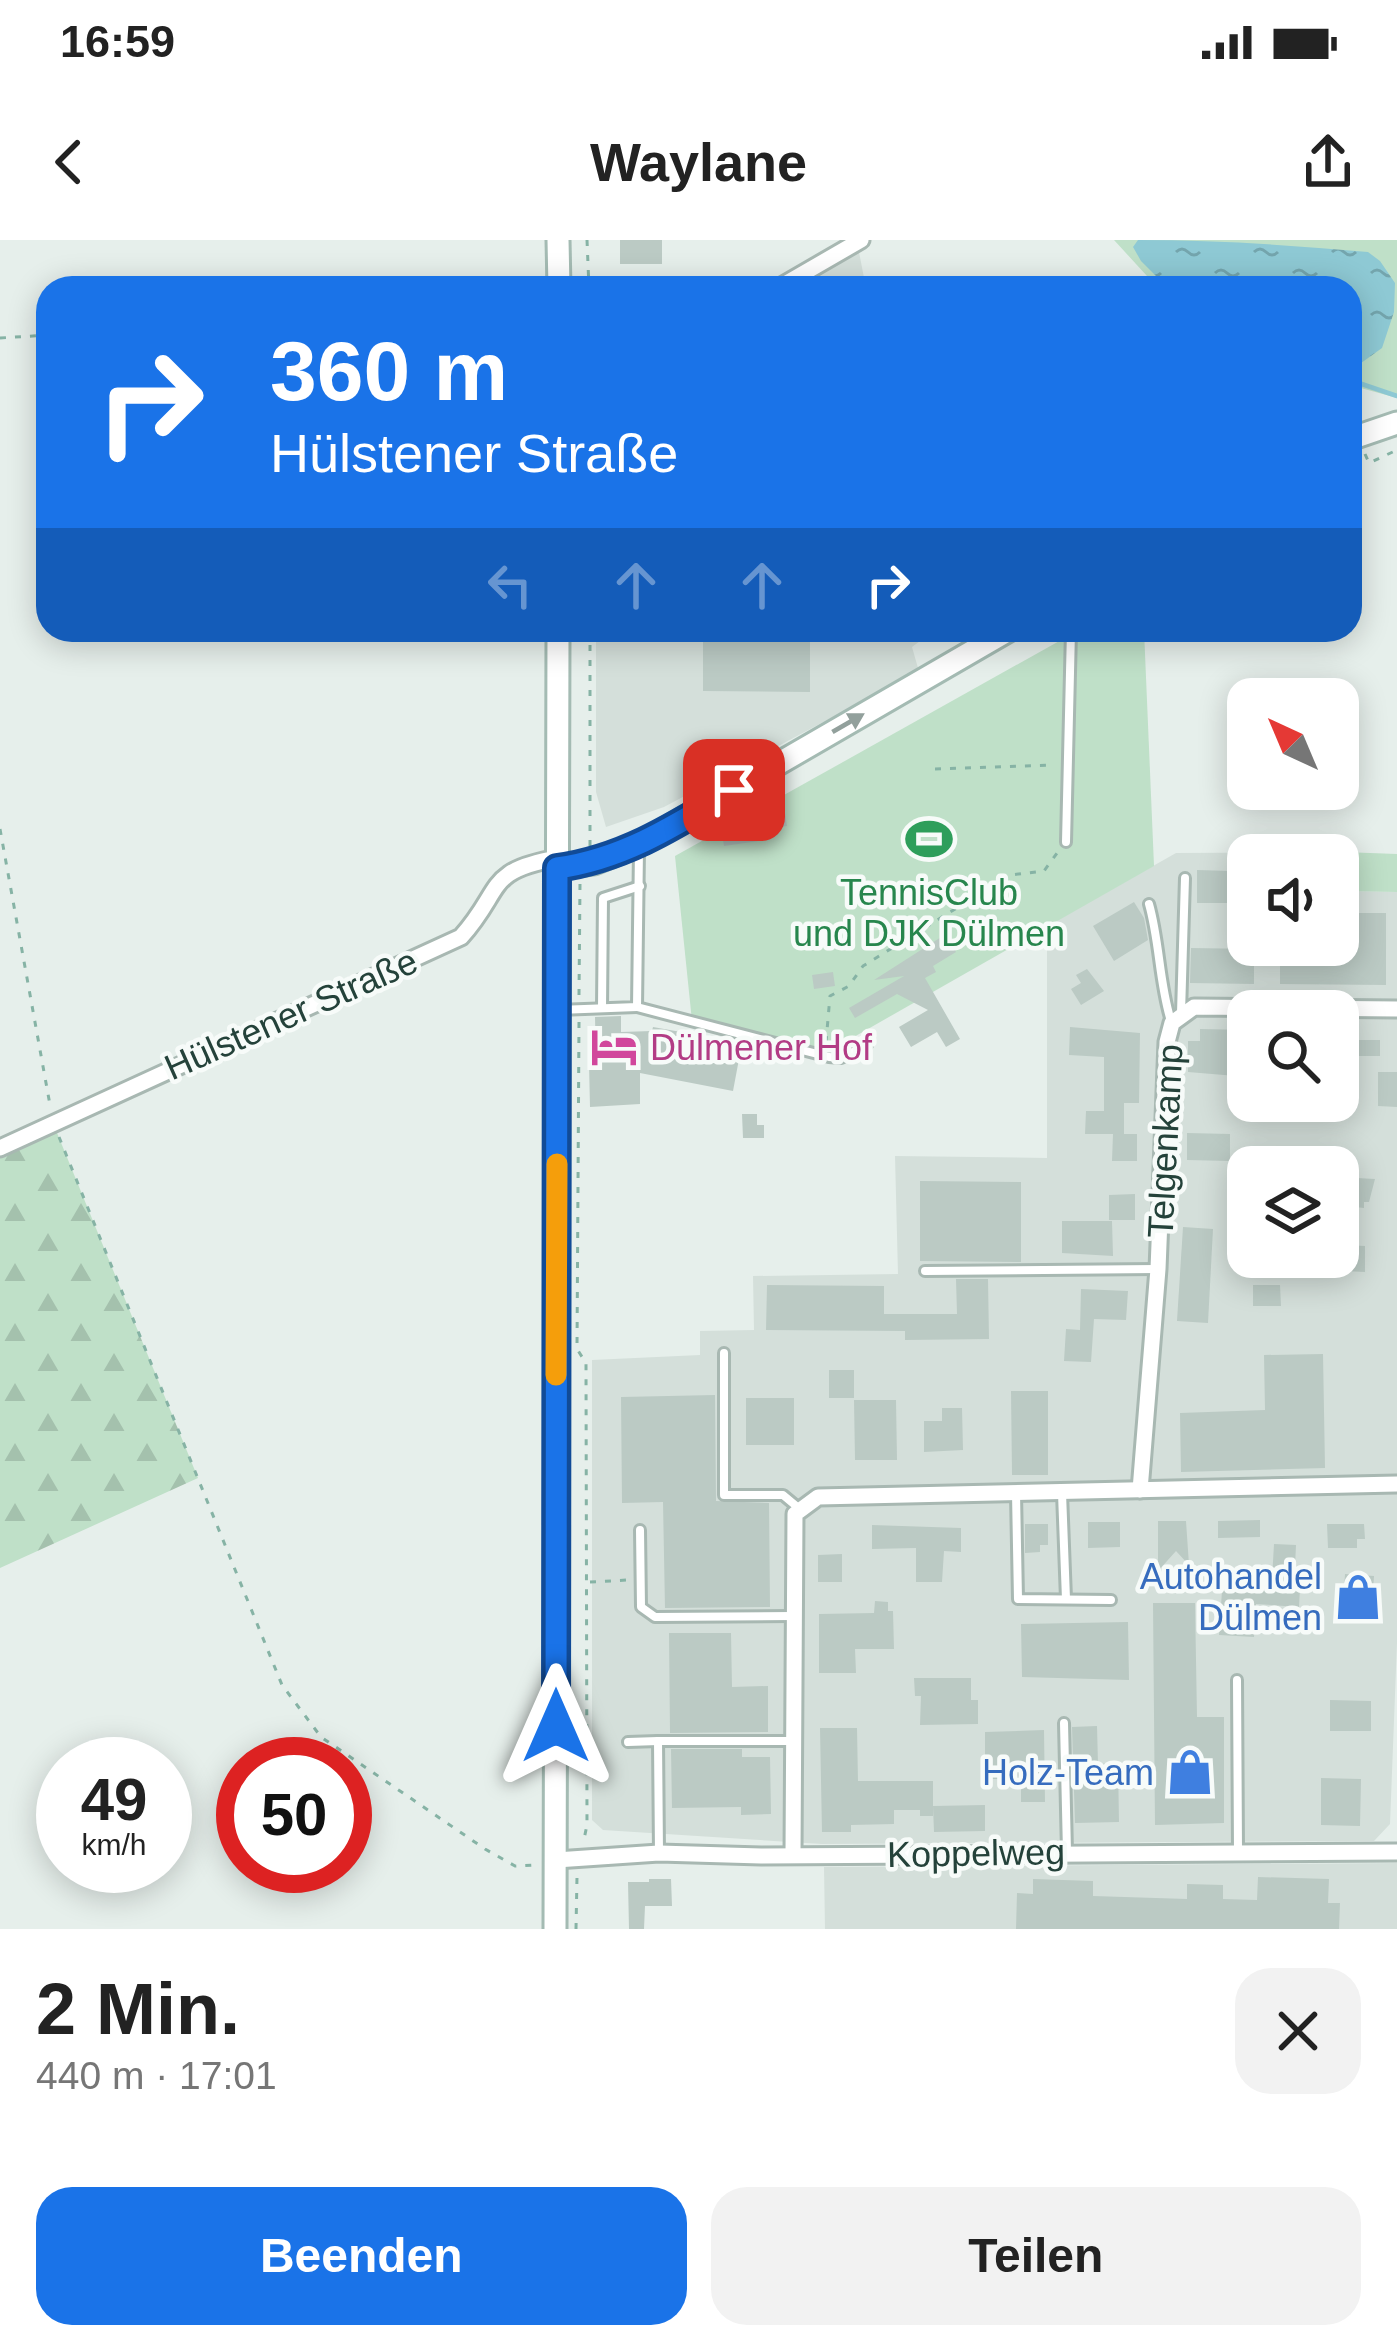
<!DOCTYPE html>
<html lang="de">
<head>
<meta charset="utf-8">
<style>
  :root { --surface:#fff; --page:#f2f2f2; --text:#222; --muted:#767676; --accent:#1a73e8 }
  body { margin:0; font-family:Arial,sans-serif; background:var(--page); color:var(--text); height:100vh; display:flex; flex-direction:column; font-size:45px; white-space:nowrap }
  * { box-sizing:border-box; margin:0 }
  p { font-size:39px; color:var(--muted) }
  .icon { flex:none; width:66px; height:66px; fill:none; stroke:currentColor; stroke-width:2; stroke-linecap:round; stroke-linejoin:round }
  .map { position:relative; height:1689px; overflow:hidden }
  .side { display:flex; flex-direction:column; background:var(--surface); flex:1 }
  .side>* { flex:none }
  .top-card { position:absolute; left:36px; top:36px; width:1326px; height:366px; border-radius:36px; box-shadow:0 6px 30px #0003; background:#1a73e8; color:#fff; overflow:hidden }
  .needle { width:78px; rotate:316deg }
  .buttons { position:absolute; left:1227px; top:438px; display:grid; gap:24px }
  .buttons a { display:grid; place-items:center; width:132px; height:132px; border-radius:24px; background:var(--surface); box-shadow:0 6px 30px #0003; font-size:60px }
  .speed { position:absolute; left:36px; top:1497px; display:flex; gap:24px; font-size:60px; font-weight:700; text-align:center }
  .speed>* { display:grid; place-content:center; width:156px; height:156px; border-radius:50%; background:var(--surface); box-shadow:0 6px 30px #0003; line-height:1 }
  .speed small { font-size:30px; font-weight:400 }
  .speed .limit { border:18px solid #d22; background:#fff; color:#111 }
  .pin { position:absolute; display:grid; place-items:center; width:102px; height:102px; color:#fff; margin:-51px; border-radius:24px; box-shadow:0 6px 18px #0006 }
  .me { position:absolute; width:132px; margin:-66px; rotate:0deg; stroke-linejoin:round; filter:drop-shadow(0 0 9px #0008) }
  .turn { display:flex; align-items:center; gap:42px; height:252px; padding:0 36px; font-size:54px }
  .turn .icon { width:156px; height:156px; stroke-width:2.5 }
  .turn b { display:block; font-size:84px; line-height:102px }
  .lanes { display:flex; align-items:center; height:114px; padding:0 36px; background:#0003; justify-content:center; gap:60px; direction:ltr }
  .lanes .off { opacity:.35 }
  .round { display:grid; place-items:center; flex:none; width:126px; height:126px; border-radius:36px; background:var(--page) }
  .overview { display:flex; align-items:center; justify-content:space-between; height:204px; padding:0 36px }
  h1 { font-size:72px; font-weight:800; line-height:90px }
  .button { display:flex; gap:24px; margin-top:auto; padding:24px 36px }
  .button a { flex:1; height:138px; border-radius:36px; background:var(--accent); color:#fff; font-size:48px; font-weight:800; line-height:138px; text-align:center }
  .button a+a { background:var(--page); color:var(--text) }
  .status { display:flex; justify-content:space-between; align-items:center; height:84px; padding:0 60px; background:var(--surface); direction:ltr }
  .status svg { height:33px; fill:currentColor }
  header { display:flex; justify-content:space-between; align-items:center; height:156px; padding:0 36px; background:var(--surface); font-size:54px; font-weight:800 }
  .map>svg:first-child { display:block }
  .built { fill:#d4dfda; fill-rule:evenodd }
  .grass { fill:#bfe0c8 }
  .forest { fill:url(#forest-firs) }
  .water { fill:url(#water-ripples) }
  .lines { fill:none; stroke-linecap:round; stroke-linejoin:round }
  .stream { stroke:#8ec9d4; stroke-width:4.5 }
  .building { fill:#bbcac4 }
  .lane-casing { stroke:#a8b8b2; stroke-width:14 }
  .street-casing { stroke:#a8b8b2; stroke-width:21 }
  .secondary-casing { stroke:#a4bbb3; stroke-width:27 }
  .path { stroke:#86b3a5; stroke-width:3; stroke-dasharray:6 9; stroke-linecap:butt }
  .lane { stroke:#fff; stroke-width:8 }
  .street { stroke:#fff; stroke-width:15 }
  .secondary { stroke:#fff; stroke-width:21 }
  .oneway { fill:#92a09c }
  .route-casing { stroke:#114b97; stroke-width:30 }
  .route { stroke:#1a73e8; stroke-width:21 }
  .slow { stroke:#f59e0b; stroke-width:21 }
  .labels { text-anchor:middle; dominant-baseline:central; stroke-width:9; stroke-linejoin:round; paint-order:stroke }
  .leisure-label { font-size:36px; fill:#27864d; stroke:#f7fbf9 }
  .street-label { font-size:36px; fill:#24423a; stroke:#f7fbf9 }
  .hotel-label { font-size:36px; fill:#b23c85; stroke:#f7fbf9; text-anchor:start }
  .shop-label { font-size:36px; fill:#366cbe; stroke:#f7fbf9; text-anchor:end }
</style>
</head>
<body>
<div class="status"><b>16:59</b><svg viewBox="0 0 49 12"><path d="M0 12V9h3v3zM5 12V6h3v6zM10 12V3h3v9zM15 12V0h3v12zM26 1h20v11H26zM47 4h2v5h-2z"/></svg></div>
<header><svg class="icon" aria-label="back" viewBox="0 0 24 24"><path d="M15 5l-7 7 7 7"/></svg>Waylane<svg class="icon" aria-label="share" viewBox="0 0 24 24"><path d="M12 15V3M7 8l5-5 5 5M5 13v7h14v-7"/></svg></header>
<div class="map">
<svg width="1397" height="1689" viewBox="0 0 1397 1689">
  <defs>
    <pattern id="forest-firs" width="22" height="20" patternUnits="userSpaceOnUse" patternTransform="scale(3)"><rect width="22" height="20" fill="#bfe0c8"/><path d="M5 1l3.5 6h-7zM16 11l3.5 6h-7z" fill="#a4c1ad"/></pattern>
    <pattern id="water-ripples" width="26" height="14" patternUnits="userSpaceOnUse" patternTransform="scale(3)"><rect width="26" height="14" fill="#8ec9d4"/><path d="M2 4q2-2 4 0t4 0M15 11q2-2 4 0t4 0" fill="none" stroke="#74a5ad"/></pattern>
  </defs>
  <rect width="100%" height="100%" fill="#e6efeb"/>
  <g class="built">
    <polygon points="859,12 866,48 792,48 814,37"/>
    <polygon points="596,390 924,390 924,398 912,407 918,428 872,456 664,567 606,587 596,552"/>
    <path d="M1343 612 1344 651 1397 652V1403L1390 1584 1374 1601 822 1604 603 1590 592 1580V1120L700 1115V1091L754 1090 753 1036 898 1034 895 916 1047 918V686L1176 613ZM1248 615H1338V705H1248ZM1248 771H1338V861H1248ZM1248 927H1338V1017H1248Z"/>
    <polygon points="1397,1623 1397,1689 825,1689 824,1627"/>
  </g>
  <g class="grass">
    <polygon points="1114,0 1397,0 1397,158 1350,145 1350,48 1158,48"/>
    <polygon points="1079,390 1144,390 1154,626 817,818 692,781 675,616"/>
    <polygon points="1343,612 1397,614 1397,652 1343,651"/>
  </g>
  <polygon class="forest" points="53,883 198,1238 0,1328 0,908"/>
  <path class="water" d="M1138 0C1215 0 1291 5 1368 12L1380 21 1395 43 1394 72 1382 108 1350 131V48H1168L1141 21 1133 7Z"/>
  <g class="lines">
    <polyline class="stream" points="1350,140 1397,156"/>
  </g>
  <g class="building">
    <rect x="620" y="0" width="42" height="24"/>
    <polygon points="703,390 810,390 810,452 703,451"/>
    <polygon points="782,554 787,586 761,590 759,601 724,606 723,600 719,601 717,584 769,576 766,556"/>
    <polygon points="1197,630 1230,631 1234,651 1229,663 1197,663"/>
    <polygon points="1134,662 1144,678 1148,700 1114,721 1093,686"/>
    <polygon points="1352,673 1386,673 1386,745 1280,744 1280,705 1352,705"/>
    <polygon points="946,694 956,712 933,726 936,732 925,738 960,799 946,807 937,792 911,807 899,787 928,770 897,754 855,778 849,768 904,736 874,740"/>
    <polygon points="1191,708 1254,709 1254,744 1190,743"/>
    <polygon points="1087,729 1104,751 1081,765 1071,749 1081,743 1076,735"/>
    <polygon points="833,732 835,746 814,749 812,735"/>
    <polygon points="621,776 621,792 652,791 653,787 742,803 733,851 640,833 640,864 590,867 589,823 596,823 595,777"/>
    <polygon points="1070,787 1140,793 1139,863 1124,863 1124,894 1085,894 1086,871 1104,871 1104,817 1069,815"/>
    <polygon points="1200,789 1248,790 1248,837 1188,832 1188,801 1200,801"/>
    <rect x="1338" y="800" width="42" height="16"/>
    <polygon points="1378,832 1397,832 1397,867 1378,866"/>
    <polygon points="742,874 757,874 757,885 764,885 764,898 743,898"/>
    <polygon points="1187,893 1230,894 1230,921 1187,920"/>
    <polygon points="1113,894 1137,894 1137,921 1112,921"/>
    <polygon points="1230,921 1248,921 1248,967 1233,967"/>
    <polygon points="1338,937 1375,939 1369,962 1364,962 1364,968 1345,966 1346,961 1338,960"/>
    <polygon points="920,941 1021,942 1021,1022 920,1021"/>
    <polygon points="1135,954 1135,980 1109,980 1109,955"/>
    <polygon points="1062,981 1112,981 1113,1016 1062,1013"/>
    <polygon points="1183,987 1213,989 1208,1083 1177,1081"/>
    <polygon points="1345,1005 1365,1006 1365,1032 1344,1031"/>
    <polygon points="956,1039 988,1039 989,1099 905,1100 905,1091 766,1090 767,1045 884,1046 884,1074 957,1074"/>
    <polygon points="1253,1045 1280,1045 1281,1066 1253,1066"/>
    <polygon points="1081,1049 1128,1051 1126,1080 1094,1079 1091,1122 1064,1121 1066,1089 1080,1090"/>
    <polygon points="1323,1114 1325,1228 1181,1232 1180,1173 1265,1170 1264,1115"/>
    <rect x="829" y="1130" width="25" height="28"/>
    <polygon points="1011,1151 1048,1151 1048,1235 1012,1235"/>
    <polygon points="715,1155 716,1261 769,1263 770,1367 665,1368 663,1262 622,1263 621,1157"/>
    <rect x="746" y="1158" width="48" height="47"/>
    <polygon points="854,1160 896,1160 897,1220 855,1220"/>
    <polygon points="942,1168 962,1168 963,1210 924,1212 924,1181 942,1181"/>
    <polygon points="1260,1280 1260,1297 1218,1298 1218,1281"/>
    <polygon points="1158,1281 1186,1281 1189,1325 1176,1311 1158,1331"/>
    <polygon points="1088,1282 1120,1282 1120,1307 1088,1308"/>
    <polygon points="1025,1284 1048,1284 1048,1305 1040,1305 1040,1312 1025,1313"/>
    <polygon points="1327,1284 1364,1284 1365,1299 1357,1299 1357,1308 1328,1308"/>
    <polygon points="872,1285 961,1288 961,1312 944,1311 942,1342 916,1342 916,1308 872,1309"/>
    <polygon points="1274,1304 1296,1305 1294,1348 1300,1348 1299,1367 1256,1364 1254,1397 1219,1395 1223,1336 1272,1339"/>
    <polygon points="842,1314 842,1342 818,1342 818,1315"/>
    <polygon points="1345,1334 1374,1336 1371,1379 1342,1377"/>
    <polygon points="875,1361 888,1362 888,1371 893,1371 894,1409 855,1409 856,1433 819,1433 819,1374 874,1373"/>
    <polygon points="1153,1363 1195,1363 1197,1477 1224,1477 1224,1583 1155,1585"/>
    <polygon points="1128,1382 1129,1440 1022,1437 1021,1384"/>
    <polygon points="669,1393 731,1393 732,1447 768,1446 768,1492 670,1493"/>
    <polygon points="914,1438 971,1438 971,1460 978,1460 978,1484 920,1485 921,1456 915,1456"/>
    <polygon points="1330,1460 1371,1461 1371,1491 1330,1491"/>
    <polygon points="1097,1486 1098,1524 1118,1523 1119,1582 1075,1583 1072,1487"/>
    <polygon points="820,1488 857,1488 858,1541 933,1541 933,1576 920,1576 920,1570 894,1570 894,1584 851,1585 851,1592 822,1592"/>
    <polygon points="1044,1490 1045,1562 1021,1562 1021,1539 985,1539 985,1492"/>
    <polygon points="671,1509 742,1509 742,1517 770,1517 771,1574 741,1575 741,1567 672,1568"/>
    <polygon points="1321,1538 1361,1539 1360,1586 1321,1585"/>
    <polygon points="985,1565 985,1591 934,1592 933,1566"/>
    <polygon points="1258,1637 1329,1639 1328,1663 1340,1663 1339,1689 1016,1689 1017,1653 1033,1654 1033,1639 1093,1641 1093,1656 1187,1659 1187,1644 1223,1645 1223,1659 1257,1660"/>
    <polygon points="649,1639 671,1639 672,1666 645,1666 644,1689 629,1689 628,1642 649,1642"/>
  </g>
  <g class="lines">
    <defs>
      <g id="lane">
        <polyline points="1066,602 1071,390"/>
        <path d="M1149 664C1160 703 1159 743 1171 781"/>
        <polyline points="637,767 829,817 841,818 867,805"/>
        <polyline points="602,768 603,658 640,646"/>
        <polyline points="558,770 637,767 639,609"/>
        <polyline points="1181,773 1185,638"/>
        <polyline points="925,1031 1157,1029"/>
        <polyline points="724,1113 724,1255 783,1255 801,1270"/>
        <polyline points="1016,1253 1018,1359 1111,1360"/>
        <polyline points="1062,1253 1066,1359"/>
        <polyline points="640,1290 641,1367 655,1377 793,1376"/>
        <polyline points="1237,1440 1238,1611"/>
        <polyline points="1064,1483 1067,1612"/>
        <polyline points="628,1502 658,1501"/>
        <polyline points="659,1612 658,1501 793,1501"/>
      </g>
      <g id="street">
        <polyline points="778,48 861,0"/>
        <path d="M0 908 461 697C504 649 484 631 558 618"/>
        <polyline points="1140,1250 1158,1029 1167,802 1172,783 1194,767 1397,769"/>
        <polyline points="793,1614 795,1274 818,1257 1397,1244"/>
        <polyline points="556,1620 659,1613 761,1616 1397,1612"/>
      </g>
      <g id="secondary">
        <polyline points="558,0 559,48"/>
        <polyline points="1350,199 1397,183"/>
        <polyline points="558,628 594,623 638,605 1009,390"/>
        <polyline points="555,1689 558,390"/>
      </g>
    </defs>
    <use href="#lane" class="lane-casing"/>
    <use href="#street" class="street-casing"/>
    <use href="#secondary" class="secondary-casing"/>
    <g class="path">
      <polyline points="587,0 589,48"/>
      <polyline points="0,98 48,95"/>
      <polyline points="1365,214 1369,223 1397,210"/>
      <polyline points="935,529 1053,525"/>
      <polyline points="0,589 50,865"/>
      <polyline points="590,606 590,390"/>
      <polyline points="579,755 580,644"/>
      <polyline points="579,782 577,1109 586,1123 587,1585 583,1604"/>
      <polyline points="826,802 830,756 849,746 863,726 1010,635 1044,631 1060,609"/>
      <polyline points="59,897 282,1445 321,1497 485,1609 515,1626 534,1625"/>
      <polyline points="590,1342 628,1340"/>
      <polyline points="576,1689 577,1637"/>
    </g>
    <use href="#lane" class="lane"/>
    <use href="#street" class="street"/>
    <use href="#secondary" class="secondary"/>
  </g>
  <defs><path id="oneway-solid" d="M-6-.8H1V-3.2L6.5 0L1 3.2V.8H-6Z" transform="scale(3)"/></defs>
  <use class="oneway" href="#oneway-solid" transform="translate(848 483) rotate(-30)"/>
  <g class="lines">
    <defs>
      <path id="route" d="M556 1486 557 628C624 619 678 584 734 550"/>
    </defs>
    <use href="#route" class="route-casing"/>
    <use href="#route" class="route"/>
    <polyline class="slow" points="556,1135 557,924"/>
  </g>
  <defs>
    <symbol id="stadium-bare" viewBox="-9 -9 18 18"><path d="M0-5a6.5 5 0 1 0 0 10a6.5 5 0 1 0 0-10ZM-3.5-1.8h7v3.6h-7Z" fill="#2e9e5b" stroke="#f7fbf9" stroke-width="2.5" paint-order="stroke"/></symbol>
    <symbol id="hotel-bare" viewBox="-9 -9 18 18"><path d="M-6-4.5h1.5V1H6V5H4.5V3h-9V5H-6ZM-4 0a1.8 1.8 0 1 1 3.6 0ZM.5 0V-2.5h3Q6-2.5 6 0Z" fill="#d1479c" stroke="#f7fbf9" stroke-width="2.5" paint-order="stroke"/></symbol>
    <symbol id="shop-bare" viewBox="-9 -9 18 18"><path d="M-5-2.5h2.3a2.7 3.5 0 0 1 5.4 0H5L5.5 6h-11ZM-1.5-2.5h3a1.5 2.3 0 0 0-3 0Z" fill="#3f7fe0" stroke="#f7fbf9" stroke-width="2.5" paint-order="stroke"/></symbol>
  </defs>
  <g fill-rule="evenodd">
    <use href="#stadium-bare" x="896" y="566" width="66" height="66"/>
    <use href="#hotel-bare" x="581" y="774" width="66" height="66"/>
    <use href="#shop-bare" x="1325" y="1324" width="66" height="66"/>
    <use href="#shop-bare" x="1157" y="1499" width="66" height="66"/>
  </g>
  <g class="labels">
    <g class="leisure-label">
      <text x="929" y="652">TennisClub<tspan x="929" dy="41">und DJK Dülmen</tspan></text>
    </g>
    <g class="street-label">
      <text transform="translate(291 774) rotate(-24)">Hülstener Straße</text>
      <text transform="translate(1165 901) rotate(-87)">Telgenkamp</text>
      <text transform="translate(976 1613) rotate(-1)">Koppelweg</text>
    </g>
    <g class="hotel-label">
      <text x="650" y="807">Dülmener Hof</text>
    </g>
    <g class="shop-label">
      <text x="1322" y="1336">Autohandel<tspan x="1322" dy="41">Dülmen</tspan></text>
      <text x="1154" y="1532">Holz-Team</text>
    </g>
  </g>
</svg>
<div class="buttons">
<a><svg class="needle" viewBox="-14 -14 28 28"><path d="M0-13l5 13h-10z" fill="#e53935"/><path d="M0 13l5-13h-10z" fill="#767676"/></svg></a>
<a><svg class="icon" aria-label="sound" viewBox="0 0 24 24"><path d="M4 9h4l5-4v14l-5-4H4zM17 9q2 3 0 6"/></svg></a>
<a><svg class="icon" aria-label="search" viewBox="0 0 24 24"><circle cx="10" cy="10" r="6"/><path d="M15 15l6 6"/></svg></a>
<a><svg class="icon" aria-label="layers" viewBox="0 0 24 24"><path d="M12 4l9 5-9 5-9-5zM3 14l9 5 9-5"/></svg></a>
</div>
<div class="speed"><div>49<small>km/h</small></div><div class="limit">50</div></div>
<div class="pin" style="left:734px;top:550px;background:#d93025"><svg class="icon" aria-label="arrive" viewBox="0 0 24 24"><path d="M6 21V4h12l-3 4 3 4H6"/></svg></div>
<svg class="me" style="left:556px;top:1486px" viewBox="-20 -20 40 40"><path d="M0-17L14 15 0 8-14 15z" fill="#1a73e8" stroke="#fff" stroke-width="4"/></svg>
<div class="top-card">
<div class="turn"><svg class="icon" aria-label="right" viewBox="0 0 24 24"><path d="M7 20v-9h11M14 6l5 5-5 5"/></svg><div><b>360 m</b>Hülstener Straße</div></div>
<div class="lanes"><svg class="icon off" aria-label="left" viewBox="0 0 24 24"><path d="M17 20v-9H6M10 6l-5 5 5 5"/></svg><svg class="icon off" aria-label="ahead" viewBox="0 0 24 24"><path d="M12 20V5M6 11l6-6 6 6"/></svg><svg class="icon off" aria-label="ahead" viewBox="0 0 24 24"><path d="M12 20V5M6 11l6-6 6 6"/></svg><svg class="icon" aria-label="right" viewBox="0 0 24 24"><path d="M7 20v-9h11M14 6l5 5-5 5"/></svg></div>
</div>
</div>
<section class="side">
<div class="overview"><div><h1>2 Min.</h1><p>440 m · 17:01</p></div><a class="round"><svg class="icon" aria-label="close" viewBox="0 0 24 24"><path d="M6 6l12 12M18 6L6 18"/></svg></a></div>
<div class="button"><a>Beenden</a><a>Teilen</a></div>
</section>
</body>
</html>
